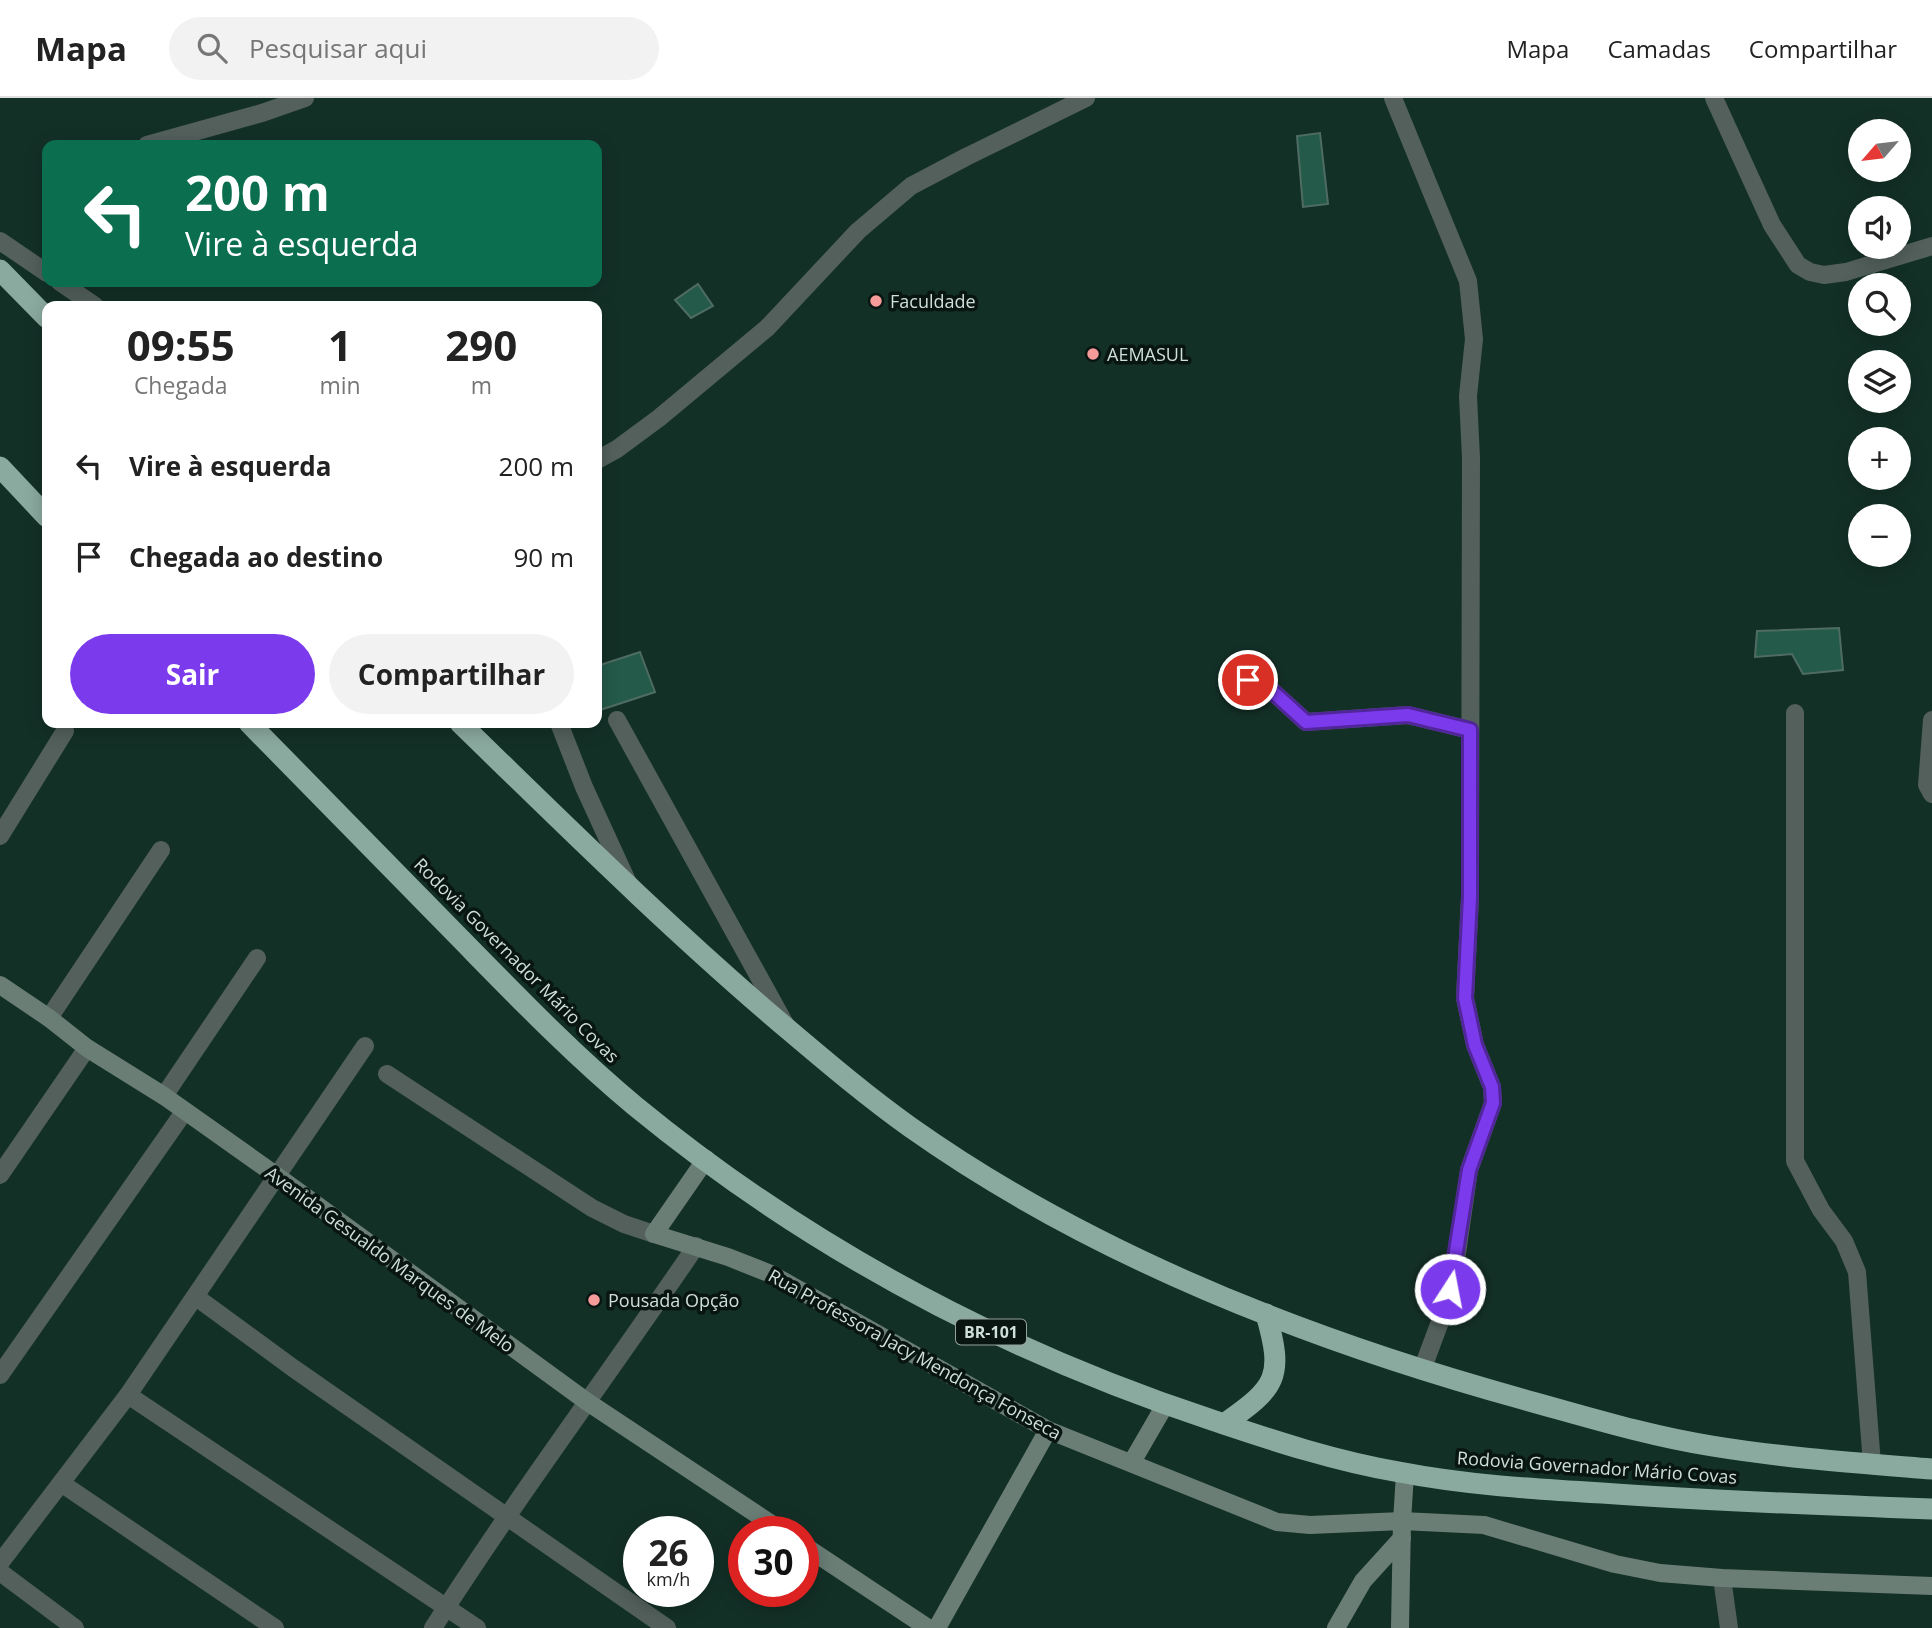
<!DOCTYPE html>
<html lang="pt">
<head>
<meta charset="utf-8">
<style>
  :root { --surface:#fff; --page:#f2f2f2; --text:#222; --muted:#767676; --line:#e0e0e0; --accent:#7c3aed }
  body { margin:0; font-family:"Open Sans",sans-serif; background:var(--page); color:var(--text); height:100vh; display:flex; flex-direction:column; font-size:26px; white-space:nowrap }
  * { box-sizing:border-box; margin:0 }
  p { font-size:23px; color:var(--muted) }
  .icon { flex:none; width:38px; height:38px; fill:none; stroke:currentColor; stroke-width:2; stroke-linecap:round; stroke-linejoin:round }
  .map { position:relative; flex:1; overflow:hidden }
  .panel { position:absolute; left:42px; top:203px; width:560px; height:427px; display:flex; flex-direction:column; background:var(--surface); border-radius:14px; box-shadow:0 4px 18px #0003 }
  .panel>* { flex:none }
  .banner { position:absolute; left:42px; top:42px; width:560px; height:147px; border-radius:14px; box-shadow:0 4px 18px #0003; background:#0b6e4f; color:#fff; overflow:hidden }
  .needle { width:46px; rotate:242deg }
  .buttons { position:absolute; left:1848px; top:21px; display:grid; gap:14px }
  .buttons a { display:grid; place-items:center; width:63px; height:63px; border-radius:50%; background:var(--surface); box-shadow:0 4px 18px #0003; font-size:35px }
  .speed { position:absolute; left:623px; top:1418px; display:flex; gap:14px; font-size:35px; font-weight:700; text-align:center }
  .speed>* { display:grid; place-content:center; width:91px; height:91px; border-radius:50%; background:var(--surface); box-shadow:0 4px 18px #0003; line-height:1 }
  .speed small { font-size:18px; font-weight:400 }
  .speed .limit { border:10px solid #d22; background:#fff; color:#111 }
  .pin { position:absolute; display:grid; place-items:center; width:60px; height:60px; color:#fff; margin:-30px; border:4px solid #fff; border-radius:50%; box-shadow:0 2px 7px #0007 }
  .me { position:absolute; width:77px; margin:-38px; rotate:11deg; stroke-linejoin:round; filter:drop-shadow(0 0 5px #0008) }
  .turn { display:flex; align-items:center; gap:24px; height:147px; padding:0 28px; font-size:32px }
  .turn .icon { width:91px; height:91px; stroke-width:2.5 }
  .turn b { display:block; font-size:49px; line-height:60px }
  .eta { display:flex; justify-content:space-evenly; align-items:center; height:119px; text-align:center }
  .eta b { font-size:42px; font-weight:700; line-height:49px }
  .primary-button { display:flex; gap:14px; margin-top:auto; padding:14px 28px }
  .primary-button a { flex:1; height:80px; border-radius:42px; background:var(--accent); color:#fff; font-size:28px; font-weight:700; line-height:80px; text-align:center }
  .primary-button a+a { background:var(--page); color:var(--text) }
  ul { padding:0; list-style:none }
  li { display:flex; align-items:center; gap:21px; height:91px; padding:0 28px }
  li div { flex:1 }
  li b { display:block; font-size:26px }
  li em { font-style:normal }
  header { display:flex; align-items:center; gap:42px; box-sizing:border-box; height:98px; padding:0 35px; background:var(--surface); border-bottom:2px solid var(--line) }
  header strong { font-size:33px }
  nav { display:flex; gap:38px; margin-inline-start:auto; font-size:24px }
  .search { width:490px; height:63px; background:var(--page); display:flex; align-items:center; gap:18px; box-sizing:border-box; padding:0 24px; border-radius:38px; color:var(--muted); font-size:26px }
  .map>svg:first-child { display:block }
  .building { fill:#245a4a; stroke:#4f6c62; stroke-width:2 }
  .lines { fill:none; stroke-linecap:round; stroke-linejoin:round }
  .street { stroke:#53605b; stroke-width:18 }
  .secondary { stroke:#6a7e76; stroke-width:18 }
  .highway { stroke:#8baa9f; stroke-width:21 }
  .route-casing { stroke:#51269a; stroke-width:18 }
  .route { stroke:#7c3aed; stroke-width:12 }
  .poi-dot { fill:#f59b9a; stroke:#091511; stroke-width:2.5 }
  .labels { text-anchor:middle; dominant-baseline:central; stroke-width:7; stroke-linejoin:round; paint-order:stroke }
  .shield { fill:#091511; stroke:#94a29d; stroke-width:2 }
  .shield-label { font-size:16px; font-weight:bold; fill:#cfdfd9 }
  .poi-label { font-size:18px; fill:#cfdfd9; stroke:#091511; text-anchor:start }
  .street-label { font-size:18px; fill:#cfdfd9; stroke:#091511 }
</style>
</head>
<body>
<header>
<strong>Mapa</strong>
<div class="search"><svg class="icon" aria-label="search" viewBox="0 0 24 24"><circle cx="10" cy="10" r="6"/><path d="M15 15l6 6"/></svg>Pesquisar aqui</div>
<nav><a>Mapa</a><a>Camadas</a><a>Compartilhar</a></nav>
</header>
<div class="map">
<svg width="1932" height="1530" viewBox="0 0 1932 1530">
  <rect width="100%" height="100%" fill="#133027"/>
  <g class="building">
    <polygon points="1320,35 1328,106 1303,109 1297,38"/>
    <polygon points="698,186 713,208 691,220 675,202"/>
    <polygon points="1839,530 1843,572 1803,576 1792,556 1755,559 1757,533"/>
    <polygon points="640,554 655,594 597,613 597,568"/>
  </g>
  <g class="lines">
    <g class="street">
      <polyline points="1393,0 1468,183 1474,241 1468,298 1471,360 1470,799 1465,900 1475,947 1492,989 1493,1005 1469,1072 1454,1176 1447,1205 1422,1272"/>
      <polyline points="1714,0 1772,127 1798,167 1810,174 1824,177 1846,174 1932,148"/>
      <polyline points="147,47 262,15 305,0"/>
      <polyline points="0,143 47,175"/>
      <polyline points="60,184 95,208"/>
      <polyline points="597,362 617,351 659,320 767,230 858,133 911,88 966,59 1086,0"/>
      <polyline points="1248,582 1272,593 1306,624 1408,617 1470,632"/>
      <polyline points="1795,615 1795,1063 1821,1112 1844,1143 1857,1174 1872,1366"/>
      <polyline points="617,622 785,926"/>
      <polyline points="1932,622 1927,687 1932,696"/>
      <polyline points="559,625 584,689 628,785"/>
      <polyline points="0,738 65,633"/>
      <polyline points="49,920 161,752"/>
      <polyline points="387,976 592,1110 624,1126 654,1136"/>
      <polyline points="164,998 257,860"/>
      <polyline points="0,1077 87,950"/>
      <polyline points="196,1199 293,1270 667,1530"/>
      <polyline points="0,1277 184,1014"/>
      <polyline points="128,1297 477,1530"/>
      <polyline points="61,1385 275,1530"/>
      <polyline points="0,1465 128,1297 365,948"/>
      <polyline points="0,1474 75,1530"/>
      <polyline points="1722,1480 1729,1530"/>
      <path d="M433 1530C516 1400 609 1276 696 1148"/>
    </g>
    <g class="secondary">
      <polyline points="0,887 49,920 87,950 164,998 277,1078 586,1303 782,1433"/>
      <polyline points="706,1061 654,1136 728,1159 771,1176 1048,1332 1277,1424 1310,1427 1402,1423 1484,1427 1615,1466 1660,1475 1722,1480 1932,1488"/>
      <polyline points="1132,1364 1165,1307"/>
      <polyline points="803,1447 928,1530"/>
      <polyline points="937,1530 1048,1332"/>
      <polyline points="1336,1530 1363,1483 1402,1440"/>
      <polyline points="1400,1530 1402,1423 1405,1376"/>
    </g>
    <g class="highway">
      <polyline points="0,172 47,220"/>
      <polyline points="0,369 47,419"/>
      <path d="M249 625C317 694 385 764 453 833 512 893 570 954 635 1008 808 1150 1000 1252 1212 1322 1274 1343 1335 1363 1399 1374 1466 1387 1534 1391 1602 1395 1712 1403 1822 1407 1932 1411"/>
      <path d="M460 625C568 730 675 836 790 933 829 966 868 999 910 1029 1092 1158 1308 1242 1522 1301 1584 1318 1648 1338 1712 1348 1785 1360 1858 1365 1932 1371"/>
      <path d="M1224 1326C1277 1289 1284 1279 1266 1216"/>
    </g>
  </g>
  <g class="lines">
    <defs>
      <polyline id="route" points="1248,582 1272,593 1306,624 1408,617 1470,632 1470,799 1465,900 1475,947 1492,989 1493,1005 1469,1072 1450,1191"/>
    </defs>
    <use href="#route" class="route-casing"/>
    <use href="#route" class="route"/>
  </g>
  <g class="poi-dot">
    <circle cx="876" cy="203" r="7"/>
    <circle cx="1093" cy="256" r="7"/>
    <circle cx="594" cy="1202" r="7"/>
  </g>
  <g class="labels">
    <rect class="shield" x="956" y="1221.5" width="70" height="25" rx="5"/>
    <g class="shield-label">
      <text x="991" y="1234">BR-101</text>
    </g>
    <g class="poi-label">
      <text x="890" y="203">Faculdade</text>
      <text x="1107" y="256">AEMASUL</text>
      <text x="608" y="1202">Pousada Opção</text>
    </g>
    <g class="street-label">
      <text transform="translate(517 862) rotate(45)">Rodovia Governador Mário Covas</text>
      <text transform="translate(390 1161) rotate(36)">Avenida Gesualdo Marques de Melo</text>
      <text transform="translate(915 1256) rotate(29)">Rua Professora Jacy Mendonça Fonseca</text>
      <text transform="translate(1597 1369) rotate(4)">Rodovia Governador Mário Covas</text>
    </g>
  </g>
</svg>
<div class="buttons">
<a><svg class="needle" viewBox="-14 -14 28 28"><path d="M0-13l5 13h-10z" fill="#e53935"/><path d="M0 13l5-13h-10z" fill="#767676"/></svg></a>
<a><svg class="icon" aria-label="sound" viewBox="0 0 24 24"><path d="M4 9h4l5-4v14l-5-4H4zM17 9q2 3 0 6"/></svg></a>
<a><svg class="icon" aria-label="search" viewBox="0 0 24 24"><circle cx="10" cy="10" r="6"/><path d="M15 15l6 6"/></svg></a>
<a><svg class="icon" aria-label="layers" viewBox="0 0 24 24"><path d="M12 4l9 5-9 5-9-5zM3 14l9 5 9-5"/></svg></a>
<a>+</a>
<a>−</a>
</div>
<div class="speed"><div>26<small>km/h</small></div><div class="limit">30</div></div>
<div class="pin" style="left:1248px;top:582px;background:#d93025"><svg class="icon" aria-label="arrive" viewBox="0 0 24 24"><path d="M6 21V4h12l-3 4 3 4H6"/></svg></div>
<svg class="me" style="left:1450px;top:1191px" viewBox="-20 -20 40 40"><circle r="17" fill="#7c3aed" stroke="#fff" stroke-width="3"/><path d="M0-11L8 9 0 5-8 9z" fill="#fff"/></svg>
<div class="banner">
<div class="turn"><svg class="icon" aria-label="left" viewBox="0 0 24 24"><path d="M17 20v-9H6M10 6l-5 5 5 5"/></svg><div><b>200 m</b>Vire à esquerda</div></div>
</div>
<section class="panel">
<div class="eta">
<div><b>09:55</b><p>Chegada</p></div>
<div><b>1</b><p>min</p></div>
<div><b>290</b><p>m</p></div>
</div>
<ul>
<li><svg class="icon" aria-label="left" viewBox="0 0 24 24"><path d="M17 20v-9H6M10 6l-5 5 5 5"/></svg><div><b>Vire à esquerda</b></div><em>200 m</em></li>
<li><svg class="icon" aria-label="arrive" viewBox="0 0 24 24"><path d="M6 21V4h12l-3 4 3 4H6"/></svg><div><b>Chegada ao destino</b></div><em>90 m</em></li>
</ul>
<div class="primary-button"><a>Sair</a><a>Compartilhar</a></div>
</section>
</div>
</body>
</html>
